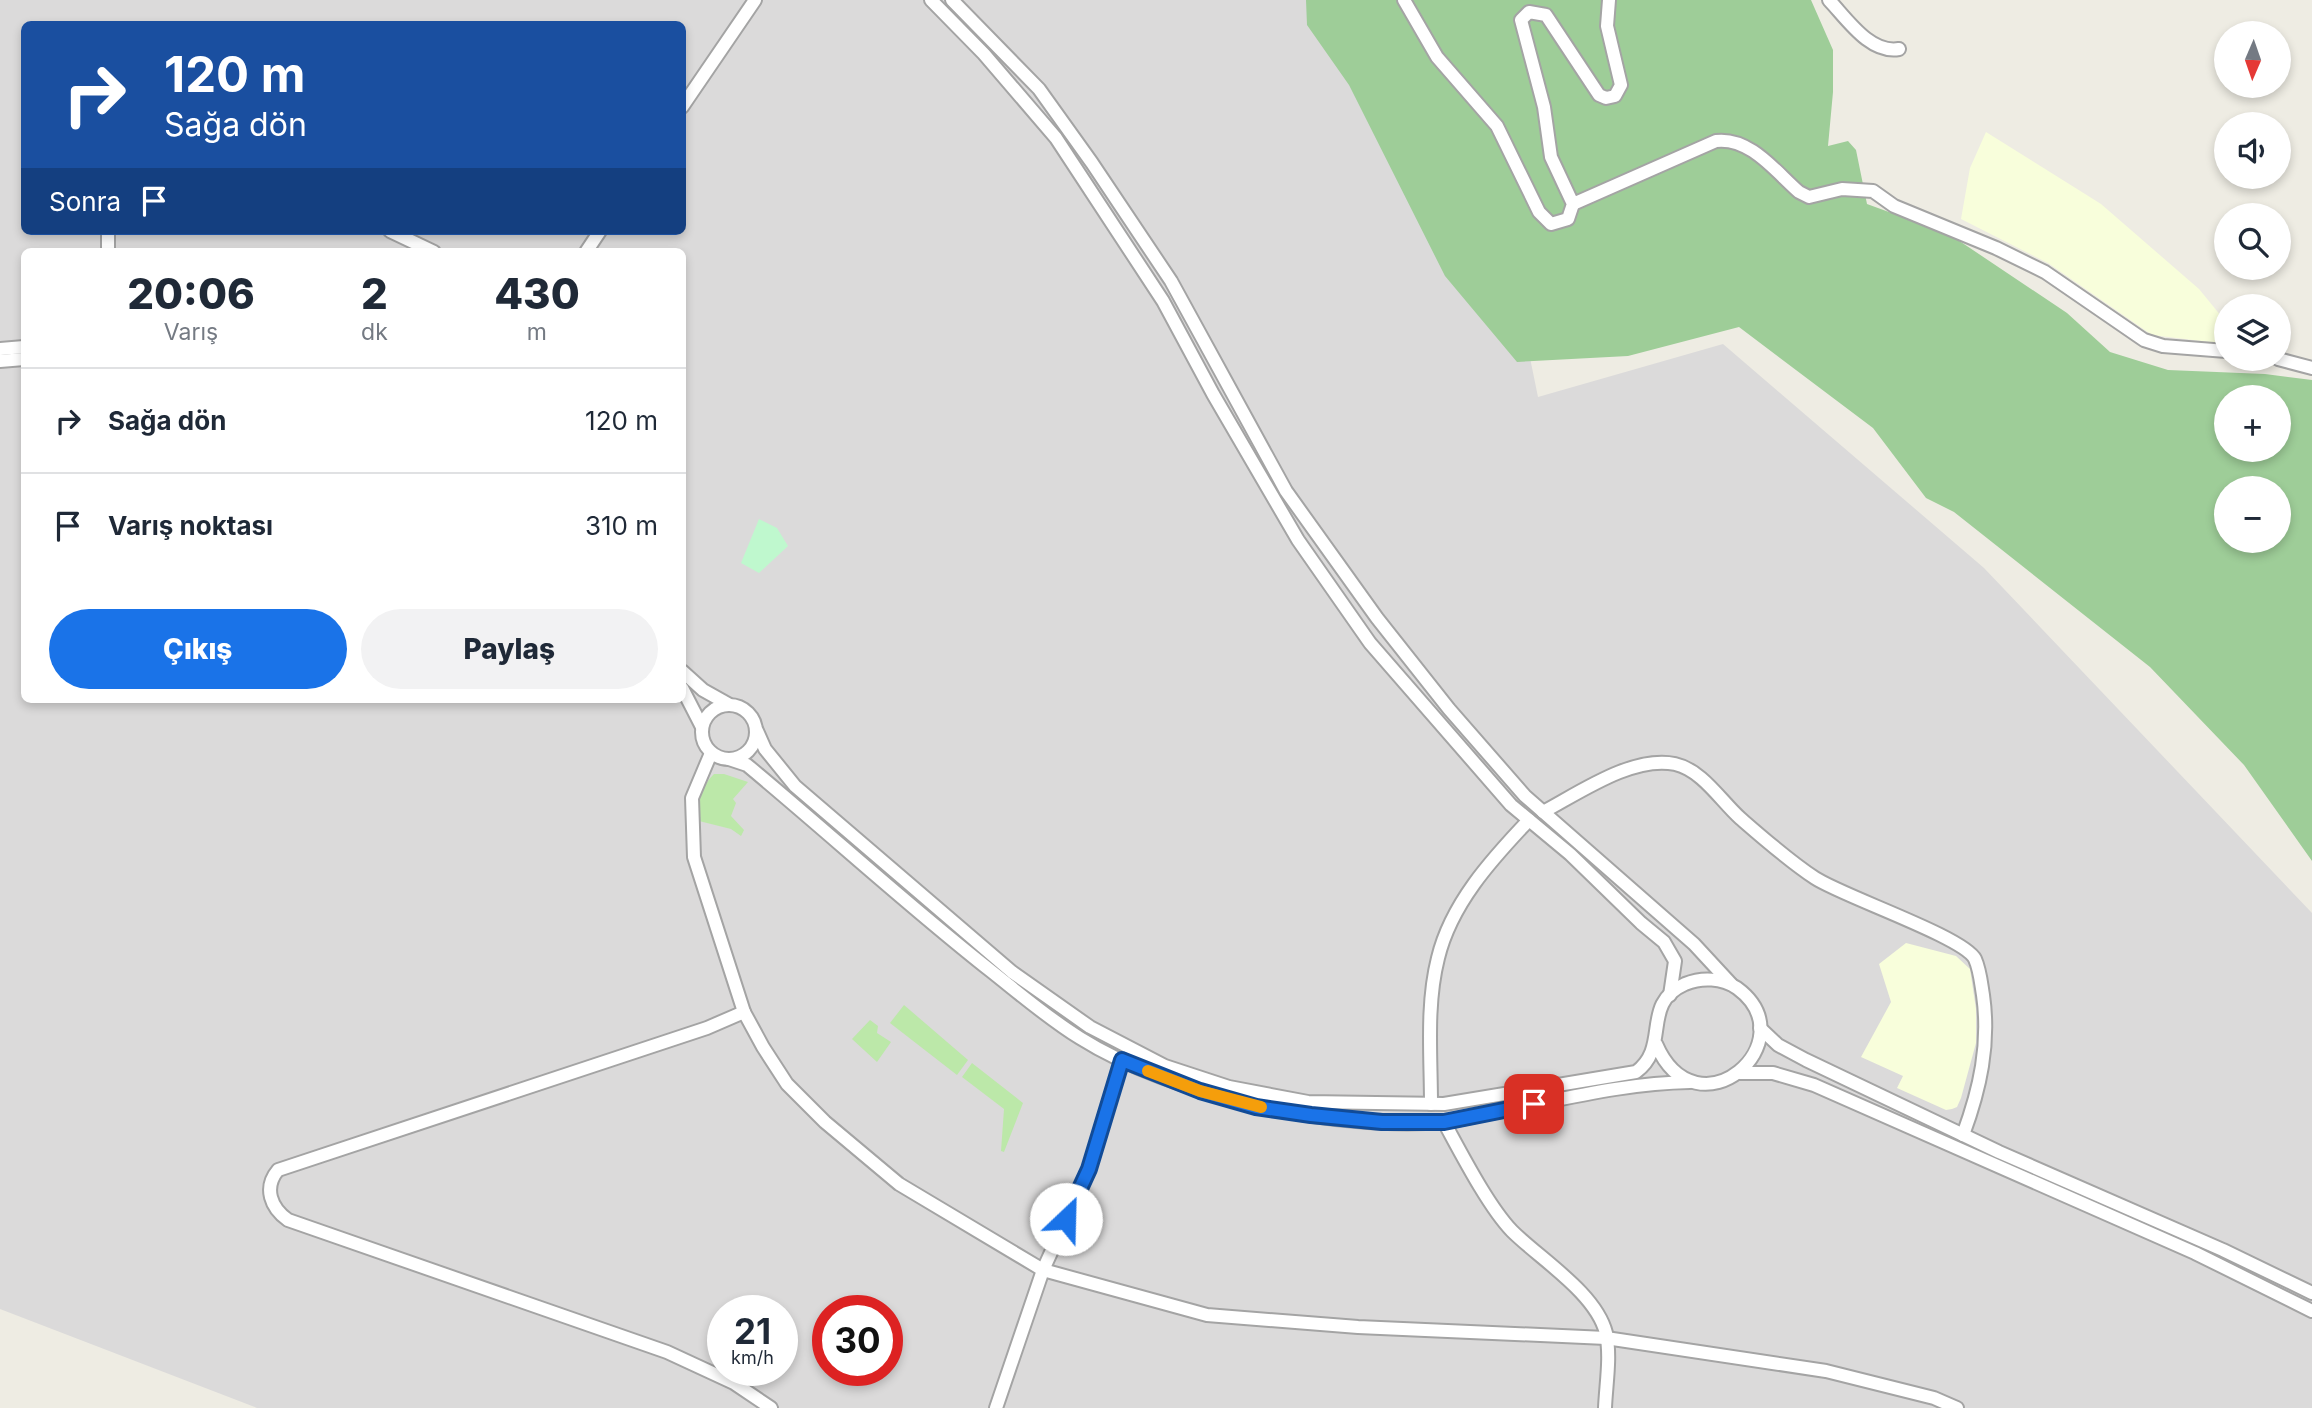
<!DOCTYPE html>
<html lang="tr">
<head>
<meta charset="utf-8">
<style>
  :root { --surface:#fff; --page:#f2f2f3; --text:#1f2937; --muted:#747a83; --line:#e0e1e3; --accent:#1a73e8 }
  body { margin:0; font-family:Inter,sans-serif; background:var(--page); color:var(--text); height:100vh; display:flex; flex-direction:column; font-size:26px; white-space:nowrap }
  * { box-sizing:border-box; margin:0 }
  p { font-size:23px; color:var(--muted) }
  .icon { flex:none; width:38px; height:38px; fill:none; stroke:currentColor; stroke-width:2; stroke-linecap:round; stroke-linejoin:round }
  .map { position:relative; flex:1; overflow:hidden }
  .drawer { position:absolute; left:21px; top:248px; width:665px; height:455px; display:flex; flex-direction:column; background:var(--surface); border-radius:10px; box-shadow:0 4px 10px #0003 }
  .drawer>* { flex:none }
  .top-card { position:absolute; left:21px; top:21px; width:665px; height:214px; border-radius:10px; box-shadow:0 4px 10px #0003; background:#1a4fa0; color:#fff; overflow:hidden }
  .needle { width:46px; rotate:182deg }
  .buttons { position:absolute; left:2214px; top:21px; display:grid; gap:14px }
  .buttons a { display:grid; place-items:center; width:77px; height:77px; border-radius:50%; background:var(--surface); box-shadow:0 4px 10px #0003; font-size:35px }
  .speed { position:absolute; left:707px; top:1295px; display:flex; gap:14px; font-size:35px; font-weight:700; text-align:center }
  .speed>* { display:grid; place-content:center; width:91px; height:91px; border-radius:50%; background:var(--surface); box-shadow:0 4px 10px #0003; line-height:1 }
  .speed small { font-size:18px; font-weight:400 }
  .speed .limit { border:10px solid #d22; background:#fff; color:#111 }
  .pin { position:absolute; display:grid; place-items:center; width:60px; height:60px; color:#fff; margin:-30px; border-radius:14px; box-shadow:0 4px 10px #0006 }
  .me { position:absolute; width:77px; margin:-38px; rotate:24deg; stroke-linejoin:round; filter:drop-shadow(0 0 5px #0008) }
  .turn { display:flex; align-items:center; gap:24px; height:147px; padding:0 28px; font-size:32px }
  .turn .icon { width:91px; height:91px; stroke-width:2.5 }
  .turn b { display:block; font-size:49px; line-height:60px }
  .then { display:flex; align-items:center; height:66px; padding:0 28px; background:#0003; gap:14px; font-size:26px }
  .eta { display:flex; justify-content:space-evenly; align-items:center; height:119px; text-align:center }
  .eta b { font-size:42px; font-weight:800; line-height:49px }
  .primary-button { display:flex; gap:14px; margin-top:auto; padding:14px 28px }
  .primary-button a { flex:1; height:80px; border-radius:42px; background:var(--accent); color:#fff; font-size:28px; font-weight:800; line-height:80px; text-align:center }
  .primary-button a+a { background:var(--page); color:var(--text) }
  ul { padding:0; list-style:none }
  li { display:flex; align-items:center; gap:21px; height:105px; padding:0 28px; border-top:2px solid var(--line) }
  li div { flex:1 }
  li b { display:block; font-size:26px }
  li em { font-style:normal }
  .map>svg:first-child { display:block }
  .residential { fill:#dbdada; fill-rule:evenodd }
  .education { fill:#f8fedb }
  .grass { fill:#bce8a9 }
  .forest { fill:#9ecd98; fill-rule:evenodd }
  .park { fill:#bff8ce }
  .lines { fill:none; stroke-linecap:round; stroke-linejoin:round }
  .minor-casing { stroke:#a4a4a4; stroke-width:16 }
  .minor { stroke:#fff; stroke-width:12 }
  .route-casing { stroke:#114b97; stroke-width:18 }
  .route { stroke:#1a73e8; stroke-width:12 }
  .slow { stroke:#f59e0b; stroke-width:12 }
</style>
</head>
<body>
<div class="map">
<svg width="2312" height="1408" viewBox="0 0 2312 1408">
  <rect width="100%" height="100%" fill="#eeece3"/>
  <path class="residential" d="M0 0H1457L1538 397 1723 344 1984 568 2312 913V1408H257L0 1309ZM24 24H682V231H24ZM24 252H682V700H24ZM723 1311H782V1370H723ZM828 1311H887V1370H828Z"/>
  <g class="education">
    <polygon points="1986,132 2101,204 2199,289 2226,322 2226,344 2152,335 2048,263 1961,219 1970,168"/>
    <polygon points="1906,943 1956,956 1970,969 1976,1009 1976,1043 1961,1098 1957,1107 1952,1109 1946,1110 1897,1088 1903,1076 1861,1057 1891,1002 1879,964"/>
  </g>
  <g class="grass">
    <path d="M714 774H724L748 782 733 799 736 803 731 816 744 830 741 836 731 829 699 821C696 805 702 785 714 774Z"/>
    <polygon points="904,1005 968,1060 957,1075 890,1023"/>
    <polygon points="870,1020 878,1026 877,1033 891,1042 877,1062 852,1039"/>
    <polygon points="972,1063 1023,1103 1004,1152 1001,1151 1004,1109 962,1077"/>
  </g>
  <path class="forest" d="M1306 0H1811L1833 50V92L1828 146 1848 141 1856 150 1867 204 1949 234 2067 313 2110 352 2168 370 2265 374 2312 380V861L2244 765 2150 667 1954 512 1926 498 1873 428 1739 327 1628 356 1517 362 1445 276 1349 85 1307 25ZM2226 397H2278V450H2226ZM2226 488H2278V541H2226Z"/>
  <polygon class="park" points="759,519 777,528 788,546 759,573 741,563"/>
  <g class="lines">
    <defs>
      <g id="minor">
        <polyline points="931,0 984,54 1056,138 1163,301 1213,394 1298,540 1370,643 1511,805 1570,854 1641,923 1664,942 1675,961 1670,995"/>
        <polyline points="952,0 1039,89 1092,163 1171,281 1286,491 1377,618 1449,709 1525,796 1694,944 1731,984"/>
        <polyline points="1404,0 1437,57 1497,126 1539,212 1551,224 1568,219 1573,204 1551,157 1544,107 1521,20 1529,12 1546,15 1599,95 1606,98 1615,96 1621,85 1607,26 1609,0"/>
        <path d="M1829 0C1847 19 1870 54 1899 49"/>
        <polyline points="682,107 755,0"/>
        <path d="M1573 204 1716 141C1750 137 1775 171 1799 192L1809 197 1842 189 1873 191 1894 206 1996 248 2045 272 2144 340 2163 346 2226 351"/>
        <polyline points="108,231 108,252"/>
        <polyline points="390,231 434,252"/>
        <polyline points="586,252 600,231"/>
        <polyline points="0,349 24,347"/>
        <polyline points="2278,359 2312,368"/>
        <polyline points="0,361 24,359"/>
        <polyline points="682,671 703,690 728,704"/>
        <polyline points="682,688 702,727"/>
        <circle cx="729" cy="732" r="27"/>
        <path d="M757 731 765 749 795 786 1012 972 1090 1027 1165 1066 1229 1087 1308 1102 1444 1104 1636 1072C1671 1046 1640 1004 1685 984 1702 977 1722 978 1737 988 1809 1041 1697 1139 1656 1044"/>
        <polyline points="711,753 692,798 694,857 744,1012 763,1047 787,1084 825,1122 899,1184 1043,1270 1207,1315 1358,1327 1606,1338 1826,1371 1934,1398 1957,1408"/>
        <path d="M729 759 747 765C829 833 907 905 991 971 1020 994 1049 1019 1080 1038 1172 1096 1335 1131 1443 1122 1463 1120 1482 1114 1501 1111 1564 1099 1626 1083 1690 1082"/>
        <path d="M1543 812C1579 793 1633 755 1675 764 1702 770 1721 801 1740 818 1763 838 1789 861 1815 878 1842 896 1964 937 1975 959 1980 970 1981 983 1983 995 1990 1044 1980 1089 1963 1135"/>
        <path d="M744 1012 707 1028 278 1170C263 1188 271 1208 288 1220L667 1352 734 1383 771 1408"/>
        <polyline points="1760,1028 1778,1045 1806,1060 1999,1152 2223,1250 2312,1293"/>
        <polyline points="1740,1073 1773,1073 1814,1085 2195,1253 2312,1311"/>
        <path d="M1431 1104C1431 1056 1426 1005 1438 958 1451 904 1491 860 1529 820"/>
        <path d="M1444 1122C1461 1153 1488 1206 1512 1231 1540 1259 1596 1293 1606 1333 1611 1357 1606 1384 1605 1408"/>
        <polyline points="996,1408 1043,1270 1089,1169 1122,1060"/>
      </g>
    </defs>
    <use href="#minor" class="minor-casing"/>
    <use href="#minor" class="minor"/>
  </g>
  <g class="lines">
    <defs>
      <polyline id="route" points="1066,1219 1089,1169 1122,1060 1200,1091 1256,1107 1311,1115 1382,1122 1444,1122 1534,1104"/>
    </defs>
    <use href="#route" class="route-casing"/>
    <use href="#route" class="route"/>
    <polyline class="slow" points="1148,1071 1200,1091 1261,1107"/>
  </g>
</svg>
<div class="buttons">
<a><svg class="needle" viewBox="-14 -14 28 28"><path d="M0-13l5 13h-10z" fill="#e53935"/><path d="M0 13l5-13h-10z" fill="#747a83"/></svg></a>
<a><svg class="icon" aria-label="sound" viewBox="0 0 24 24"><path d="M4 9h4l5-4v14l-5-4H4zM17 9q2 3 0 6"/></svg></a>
<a><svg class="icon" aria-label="search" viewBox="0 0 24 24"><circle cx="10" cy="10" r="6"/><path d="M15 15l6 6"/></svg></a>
<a><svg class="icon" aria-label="layers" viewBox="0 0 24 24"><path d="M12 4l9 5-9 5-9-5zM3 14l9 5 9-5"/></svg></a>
<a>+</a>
<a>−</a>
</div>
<div class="speed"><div>21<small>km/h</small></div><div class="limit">30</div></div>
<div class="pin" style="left:1534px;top:1104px;background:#d93025"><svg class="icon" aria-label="arrive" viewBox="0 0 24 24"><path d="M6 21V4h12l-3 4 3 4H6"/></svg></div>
<svg class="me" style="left:1066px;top:1219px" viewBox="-20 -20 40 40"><circle r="19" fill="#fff"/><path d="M0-13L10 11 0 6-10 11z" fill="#1a73e8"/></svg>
<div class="top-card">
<div class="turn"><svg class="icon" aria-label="right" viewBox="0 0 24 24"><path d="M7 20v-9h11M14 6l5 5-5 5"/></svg><div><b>120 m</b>Sağa dön</div></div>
<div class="then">Sonra<svg class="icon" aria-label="arrive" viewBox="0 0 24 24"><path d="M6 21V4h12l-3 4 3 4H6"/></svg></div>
</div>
<section class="drawer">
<div class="eta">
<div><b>20:06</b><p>Varış</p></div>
<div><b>2</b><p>dk</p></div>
<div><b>430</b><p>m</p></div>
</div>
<ul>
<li><svg class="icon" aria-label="right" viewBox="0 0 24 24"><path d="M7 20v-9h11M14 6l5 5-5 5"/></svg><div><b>Sağa dön</b></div><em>120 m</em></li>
<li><svg class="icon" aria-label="arrive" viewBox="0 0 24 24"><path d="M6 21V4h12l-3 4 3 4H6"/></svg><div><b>Varış noktası</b></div><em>310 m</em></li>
</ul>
<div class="primary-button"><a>Çıkış</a><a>Paylaş</a></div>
</section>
</div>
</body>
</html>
